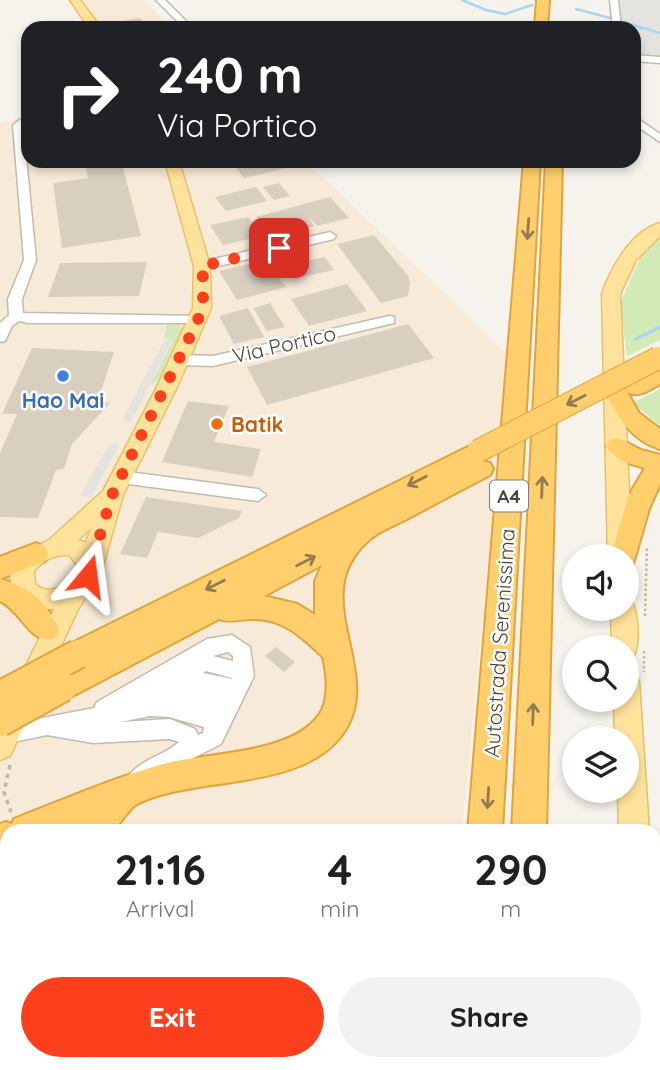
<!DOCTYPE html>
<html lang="en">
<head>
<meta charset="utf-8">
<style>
  :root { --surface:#fff; --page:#f2f2f2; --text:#202124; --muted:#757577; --accent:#fc3f1d }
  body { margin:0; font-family:Quicksand,sans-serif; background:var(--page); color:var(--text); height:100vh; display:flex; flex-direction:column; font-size:26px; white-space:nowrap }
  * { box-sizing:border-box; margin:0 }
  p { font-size:23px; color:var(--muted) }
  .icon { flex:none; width:38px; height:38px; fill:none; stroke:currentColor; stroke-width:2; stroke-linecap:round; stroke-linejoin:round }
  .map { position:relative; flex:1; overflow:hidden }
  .panel { position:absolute; left:0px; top:824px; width:662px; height:247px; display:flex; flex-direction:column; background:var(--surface); border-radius:21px 21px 0 0; box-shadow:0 4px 10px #0003 }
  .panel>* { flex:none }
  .hud { position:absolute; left:21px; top:21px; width:620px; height:147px; border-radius:21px; box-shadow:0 4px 10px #0003; background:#202124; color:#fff; overflow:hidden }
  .controls { position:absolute; left:562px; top:544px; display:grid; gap:14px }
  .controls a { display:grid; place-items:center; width:77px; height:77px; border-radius:50%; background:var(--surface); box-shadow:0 4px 10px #0003; font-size:35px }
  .pin { position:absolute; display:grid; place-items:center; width:60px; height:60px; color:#fff; margin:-30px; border-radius:14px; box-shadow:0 4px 10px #0006 }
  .me { position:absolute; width:77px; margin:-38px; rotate:16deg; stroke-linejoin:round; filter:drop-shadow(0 0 5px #0008) }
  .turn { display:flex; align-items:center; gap:24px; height:147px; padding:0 21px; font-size:32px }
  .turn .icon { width:91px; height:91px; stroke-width:2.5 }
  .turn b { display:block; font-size:49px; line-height:60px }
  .eta { display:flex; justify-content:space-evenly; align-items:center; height:119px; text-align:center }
  .eta b { font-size:42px; font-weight:800; line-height:49px }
  .action { display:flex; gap:14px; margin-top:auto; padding:14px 21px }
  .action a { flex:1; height:80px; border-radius:42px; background:var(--accent); color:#fff; font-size:28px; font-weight:800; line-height:80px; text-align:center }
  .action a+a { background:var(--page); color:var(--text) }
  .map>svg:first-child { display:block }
  .commercial { fill:#f7ead8 }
  .green { fill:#d2eab5 }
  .parking { fill:#e5e3e0 }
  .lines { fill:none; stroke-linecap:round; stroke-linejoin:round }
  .stream-far1 { stroke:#a9d4f2; stroke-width:2.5 }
  .stream { stroke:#a9d4f2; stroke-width:3.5 }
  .building { fill:#d8cfc1 }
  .minor-casing { stroke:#c2bbae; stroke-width:3 }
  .major-casing { stroke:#e6c16a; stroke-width:3 }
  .highway-casing { stroke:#e0a43c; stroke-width:4 }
  .path-far1 { stroke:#c4b79f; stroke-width:2.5; stroke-dasharray:2.5 2.5; stroke-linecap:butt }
  .path { stroke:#c4b79f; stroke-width:3.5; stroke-dasharray:4.5 4.5; stroke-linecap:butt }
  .minor { fill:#fff; fill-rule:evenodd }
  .major { fill:#ffe39c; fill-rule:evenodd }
  .highway { fill:#ffcf6e; fill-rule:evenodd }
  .highway-bridge-far1-casing { stroke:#e0a43c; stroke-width:24; stroke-linecap:butt }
  .highway-bridge-casing { stroke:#e0a43c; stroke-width:32; stroke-linecap:butt }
  .highway-bridge-far1 { stroke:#ffcf6e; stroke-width:22 }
  .highway-bridge { stroke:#ffcf6e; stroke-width:28 }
  .oneway { stroke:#937c4e }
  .route { stroke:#fc3f1d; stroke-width:12; stroke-dasharray:0 21.6 }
  .shop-dot { fill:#3f7fe0; stroke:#fff; stroke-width:2.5 }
  .food-dot { fill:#e8710a; stroke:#fff; stroke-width:2.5 }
  .labels { text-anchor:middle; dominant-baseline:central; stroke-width:5; stroke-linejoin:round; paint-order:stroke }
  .shield { fill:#fff; stroke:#817c74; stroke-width:2 }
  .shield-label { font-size:19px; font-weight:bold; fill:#4b4439 }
  .street-label { font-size:21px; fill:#4b4439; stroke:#fff }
  .shop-label { font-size:21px; font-weight:bold; fill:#366cbe; stroke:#fff }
  .food-label { font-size:21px; font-weight:bold; fill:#c56008; stroke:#fff; text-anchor:start }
</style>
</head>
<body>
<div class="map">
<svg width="660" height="1070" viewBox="0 0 660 1070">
  <rect width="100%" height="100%" fill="#f6f3ec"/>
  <g class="commercial">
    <polygon points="80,0 145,0 171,28 99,28"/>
    <polygon points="28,116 28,161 306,161 508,354 462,831 7,831 7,1064 440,1064 440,1070 0,1070 0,123"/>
  </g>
  <g class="green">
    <polygon points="660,238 660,340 627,356 620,304 640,258"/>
    <polygon points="167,325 180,325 184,331 161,378 150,385 173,341 164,337"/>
    <polygon points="660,389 660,426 633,403"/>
  </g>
  <g class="parking">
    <polygon points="620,0 660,0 660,65 634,59 634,28 622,28"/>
    <polygon points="165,339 173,340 131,422 122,420"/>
    <polygon points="109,444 119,445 91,497 80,496"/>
  </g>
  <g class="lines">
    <g class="stream-far1">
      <polyline points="462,0 486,10 505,14 532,5"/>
      <polyline points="576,9 610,18"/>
      <polyline points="623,22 660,33"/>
    </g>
    <polyline class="stream" points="636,339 660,327"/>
  </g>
  <g class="building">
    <polygon points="140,18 149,28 107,28 104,24"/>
    <polygon points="84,161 121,161 141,236 62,248 53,183 88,178"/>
    <polygon points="230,161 290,161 295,166 244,178"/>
    <polygon points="279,183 290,196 274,200 263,187"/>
    <polygon points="256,187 267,201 226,211 215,197"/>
    <polygon points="330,197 349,218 317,226 308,216 314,226 265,239 263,236 266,235 261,229 264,228 256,217"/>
    <polygon points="249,217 261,236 223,245 210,225"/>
    <polygon points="374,235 410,278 408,278 410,282 408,296 381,303 337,244"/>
    <polygon points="325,257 334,270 302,277 293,264"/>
    <polygon points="267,260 286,287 237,300 219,271"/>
    <polygon points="147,262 139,296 48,297 60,263"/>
    <polygon points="347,284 367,311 309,326 291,299"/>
    <polygon points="270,303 285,327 267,331 253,308"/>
    <polygon points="248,308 264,337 234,344 219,316"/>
    <polygon points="408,324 434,358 267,405 247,367"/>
    <polygon points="32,348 114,352 98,400 110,403 72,444 64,469 56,470 38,518 0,517 0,453 17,414 2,414"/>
    <polygon points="188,401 229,406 214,442 261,449 252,477 162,462"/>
    <polygon points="146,497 242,511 239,518 198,538 158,532 147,558 120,554"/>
    <polygon points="276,647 295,662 284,672 265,656"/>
  </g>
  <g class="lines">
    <defs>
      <g id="minor">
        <polygon points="156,0 165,0 193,28 184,28"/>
        <polygon points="610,0 618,0 621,28 613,28"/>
        <polygon points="634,55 660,57 660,63 634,61"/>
        <polygon points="28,114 28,122 23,126 36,260 22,299 23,313 198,316 205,320 203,323 29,323 19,321 12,326 5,341 0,342 0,323 9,315 8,299 24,260 13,125"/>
        <polygon points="634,116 660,134 660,142 634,124"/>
        <polygon points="330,232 336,236 334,239 202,270 196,266 197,263"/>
        <polygon points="389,316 394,317 394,323 213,366 179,365 172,360 179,355 213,356"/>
        <polygon points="121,471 258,489 266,495 258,501 121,483 113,477"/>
        <path d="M232 635 250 647 254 676 221 744 170 770 135 795 127 792 124 784C134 760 163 757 179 742L170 739 93 743 47 735 8 743 1 740V726L94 708 97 702 207 639ZM228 652 233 656V661L213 656ZM206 671 232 678 233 679 203 673ZM150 716 169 717 204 727 203 733 198 735 195 729 170 719 121 722Z"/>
        <polygon points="67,1064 93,1064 91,1070 65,1070"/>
        <polygon points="285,1064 313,1064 315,1070 287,1070"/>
      </g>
      <g id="major">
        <polygon points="70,0 80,0 101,28 89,28"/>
        <path d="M165 161H179L210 266 211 308 178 385 123 495 100 576 78 609 10 756 0 760V718L54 609H41L20 600 11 587 10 569 20 555 49 540 103 491 158 385 193 308 194 266ZM91 528 86 543 78 540ZM69 555 79 567 70 583C57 589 46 594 35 584L34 571C44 560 54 554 69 555Z"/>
        <path d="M660 223V236L636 260 620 294 632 556 626 563V556H608L602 294C611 268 631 231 660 223Z"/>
        <path d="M626 600 632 602C638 615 640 642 634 656L626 658V648H612L611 609H626Z"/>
        <polygon points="626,671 635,674 639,682 649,831 619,831 618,791 626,791 626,738 615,738 614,700 626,700"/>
        <polygon points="7,927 7,964 0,967 0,930"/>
        <polygon points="654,1050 660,1053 660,1070 630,1070 630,1064 654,1064"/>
      </g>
      <g id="highway">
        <polygon points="537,0 549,0 547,28 535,28"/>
        <polygon points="524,161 540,161 502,831 468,831"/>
        <polygon points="546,161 562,161 546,831 512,831"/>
        <path d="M660 368V384C649 390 641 397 628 393L625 388 628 383Z"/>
        <path d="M616 385 624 387 639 413 660 429V449C632 441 617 416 605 392L608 387Z"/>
        <path d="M618 438 641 450 660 455V484L649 509 633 564 626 566V556H611L628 497 645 468C631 464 614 460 606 446L610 440Z"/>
        <path d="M478 442 486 445 490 451 480 460 490 463 493 469 490 475C461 490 433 505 405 520 393 526 377 532 368 541 303 599 389 674 341 736 298 792 195 775 137 804 129 808 120 824 113 831H73L74 829 7 831V856L0 854V824L6 822 12 824 14 819 26 814C71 797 116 777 163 764 207 752 291 755 319 715 330 700 327 674 323 657 302 637 283 618 252 619 241 619 230 623 219 619L63 701 52 697 48 687 52 677 75 666 68 663 63 654 68 645ZM322 565 315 581V615L297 604 264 596Z"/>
        <path d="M36 543 45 547 49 554 45 561 0 579C30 587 46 602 59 629L55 638C30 646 23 612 0 601V557Z"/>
        <polygon points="449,1064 489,1064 488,1070 448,1070"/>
        <rect x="500" y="1064" width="40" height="6"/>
      </g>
    </defs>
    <use href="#minor" class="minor-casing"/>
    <use href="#major" class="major-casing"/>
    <use href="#highway" class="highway-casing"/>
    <g class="path-far1">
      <polyline points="645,616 647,546"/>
      <polyline points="644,651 644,672"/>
    </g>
    <g class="path">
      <polyline points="10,765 4,792 11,812"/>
      <polyline points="654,839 660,920"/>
    </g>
    <use href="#minor" class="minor"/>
    <use href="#major" class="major"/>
    <use href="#highway" class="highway"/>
    <defs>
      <polyline id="highway-bridge-far1" points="478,451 658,358"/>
      <g id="highway-bridge">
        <polyline points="0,696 78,654"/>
        <polyline points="0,722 63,687"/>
      </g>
    </defs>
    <use href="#highway-bridge-far1" class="highway-bridge-far1-casing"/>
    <use href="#highway-bridge" class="highway-bridge-casing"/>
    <use href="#highway-bridge-far1" class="highway-bridge-far1"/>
    <use href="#highway-bridge" class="highway-bridge"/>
  </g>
  <defs><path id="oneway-shaft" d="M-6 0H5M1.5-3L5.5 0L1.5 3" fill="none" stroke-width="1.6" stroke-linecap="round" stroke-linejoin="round" transform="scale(1.75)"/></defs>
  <g class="oneway">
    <use href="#oneway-shaft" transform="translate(528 229) rotate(94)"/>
    <use href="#oneway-shaft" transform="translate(576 400) rotate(153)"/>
    <use href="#oneway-shaft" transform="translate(417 481) rotate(153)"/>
    <use href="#oneway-shaft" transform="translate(542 487) rotate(-88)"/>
    <use href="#oneway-shaft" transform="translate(306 561) rotate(-27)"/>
    <use href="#oneway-shaft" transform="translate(215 585) rotate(153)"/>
    <use href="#oneway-shaft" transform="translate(533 714) rotate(-88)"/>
    <use href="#oneway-shaft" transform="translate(488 798) rotate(94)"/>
  </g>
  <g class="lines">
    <polyline class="route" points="88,576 112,495 198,320 204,293 202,266 279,248"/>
  </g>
  <circle class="shop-dot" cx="63" cy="376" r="7"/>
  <circle class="food-dot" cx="217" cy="424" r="7"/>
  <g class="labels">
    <rect class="shield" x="490" y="480.5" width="38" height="31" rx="5"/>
    <g class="shield-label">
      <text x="509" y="496">A4</text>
    </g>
    <g class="street-label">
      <text transform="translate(284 344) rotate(-13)">Via Portico</text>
      <text transform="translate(499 643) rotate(-86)">Autostrada Serenissima</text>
    </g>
    <g class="shop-label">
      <text x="63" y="400">Hao Mai</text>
    </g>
    <g class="food-label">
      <text x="231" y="424">Batik</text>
    </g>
  </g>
</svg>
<div class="controls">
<a><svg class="icon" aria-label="sound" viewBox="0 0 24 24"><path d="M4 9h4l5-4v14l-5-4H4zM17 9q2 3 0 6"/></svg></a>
<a><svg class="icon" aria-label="search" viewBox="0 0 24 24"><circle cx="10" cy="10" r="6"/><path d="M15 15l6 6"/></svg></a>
<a><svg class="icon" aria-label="layers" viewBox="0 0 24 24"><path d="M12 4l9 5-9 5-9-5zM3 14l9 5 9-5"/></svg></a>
</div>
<div class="pin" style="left:279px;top:248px;background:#d93025"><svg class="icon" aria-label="arrive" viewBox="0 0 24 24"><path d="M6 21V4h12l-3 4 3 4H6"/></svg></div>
<svg class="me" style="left:88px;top:576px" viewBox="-20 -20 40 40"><path d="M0-17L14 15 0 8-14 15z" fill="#fc3f1d" stroke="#fff" stroke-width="4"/></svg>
<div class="hud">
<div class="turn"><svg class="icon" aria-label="right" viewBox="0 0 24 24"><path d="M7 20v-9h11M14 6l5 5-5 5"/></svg><div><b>240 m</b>Via Portico</div></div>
</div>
<section class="panel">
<div class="eta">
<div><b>21:16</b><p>Arrival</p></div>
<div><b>4</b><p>min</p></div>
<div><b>290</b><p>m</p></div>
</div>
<div class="action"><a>Exit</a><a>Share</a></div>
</section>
</div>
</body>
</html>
